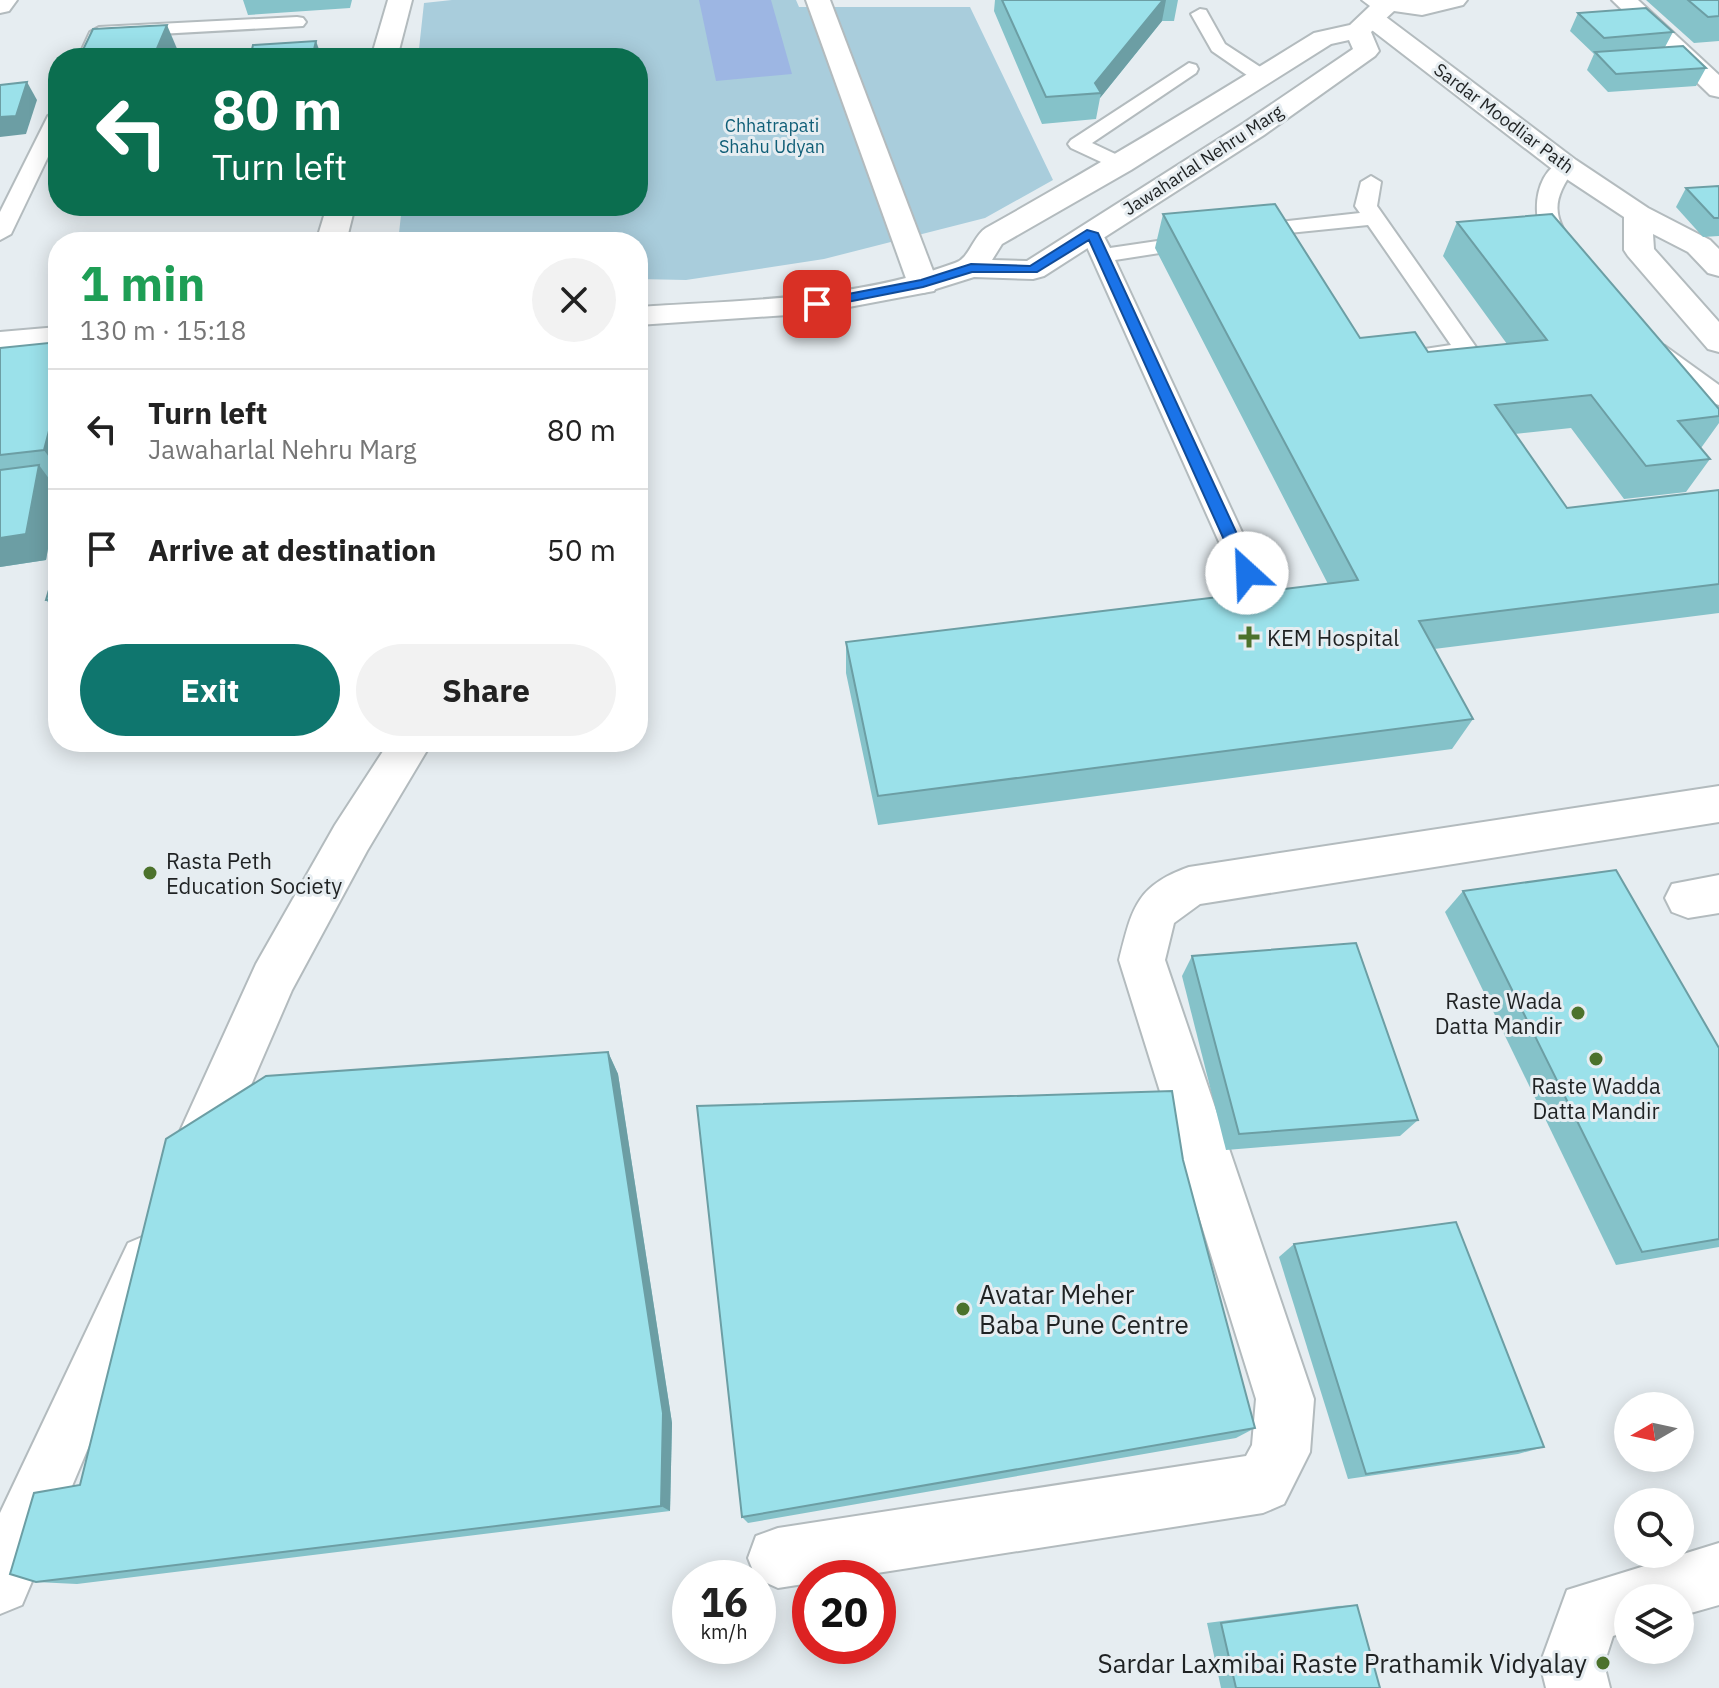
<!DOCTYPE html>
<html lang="en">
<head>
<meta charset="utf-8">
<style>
  :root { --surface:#fff; --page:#f2f2f2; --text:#222; --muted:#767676; --line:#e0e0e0; --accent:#0f766e }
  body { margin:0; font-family:"IBM Plex Sans",sans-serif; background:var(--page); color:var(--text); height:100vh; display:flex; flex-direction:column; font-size:30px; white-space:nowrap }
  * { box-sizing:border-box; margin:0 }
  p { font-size:26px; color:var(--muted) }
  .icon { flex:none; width:44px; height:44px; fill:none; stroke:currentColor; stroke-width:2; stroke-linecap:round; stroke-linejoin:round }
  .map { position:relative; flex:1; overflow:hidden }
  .side { position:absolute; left:48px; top:232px; width:600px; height:520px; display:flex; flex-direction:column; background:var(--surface); border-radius:32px; box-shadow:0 4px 20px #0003 }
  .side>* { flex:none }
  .top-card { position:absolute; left:48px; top:48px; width:600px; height:168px; border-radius:32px; box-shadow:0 4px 20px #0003; background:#0b6e4f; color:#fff; overflow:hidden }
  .needle { width:52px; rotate:261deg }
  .controls { position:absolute; left:1614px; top:1392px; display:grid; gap:16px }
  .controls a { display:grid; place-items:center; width:80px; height:80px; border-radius:50%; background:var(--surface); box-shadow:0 4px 20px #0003; font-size:40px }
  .speed { position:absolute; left:672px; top:1560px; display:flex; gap:16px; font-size:40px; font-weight:700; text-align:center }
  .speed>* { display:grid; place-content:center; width:104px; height:104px; border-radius:50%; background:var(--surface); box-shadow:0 4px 20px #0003; line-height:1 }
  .speed small { font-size:20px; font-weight:400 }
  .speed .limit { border:12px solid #d22; background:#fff; color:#111 }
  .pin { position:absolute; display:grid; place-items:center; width:68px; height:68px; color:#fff; margin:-34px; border-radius:16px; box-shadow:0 4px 12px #0006 }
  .me { position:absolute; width:88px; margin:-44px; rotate:335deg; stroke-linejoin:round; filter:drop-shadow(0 0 6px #0008) }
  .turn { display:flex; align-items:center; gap:28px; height:168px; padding:0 32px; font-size:36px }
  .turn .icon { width:104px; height:104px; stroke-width:2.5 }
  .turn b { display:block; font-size:56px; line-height:68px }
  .round { display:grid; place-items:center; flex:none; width:84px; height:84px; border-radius:42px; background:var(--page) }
  .headline { display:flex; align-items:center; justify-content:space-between; height:136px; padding:0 32px }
  h1 { font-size:48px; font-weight:800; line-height:60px; color:#1e9e55 }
  .button { display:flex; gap:16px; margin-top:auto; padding:16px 32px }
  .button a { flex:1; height:92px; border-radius:48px; background:var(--accent); color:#fff; font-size:32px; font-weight:800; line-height:92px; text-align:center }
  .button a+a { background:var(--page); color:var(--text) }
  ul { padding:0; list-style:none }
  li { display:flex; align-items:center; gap:24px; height:120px; padding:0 32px; border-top:2px solid var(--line) }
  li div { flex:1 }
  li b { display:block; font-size:30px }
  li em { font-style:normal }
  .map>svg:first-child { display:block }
  .green { fill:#a9cddc }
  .water { fill:#9db6e3 }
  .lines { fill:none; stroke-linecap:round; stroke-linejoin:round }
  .lane-casing { stroke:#b3bbbe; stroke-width:4 }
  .street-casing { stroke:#b3bbbe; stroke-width:4 }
  .secondary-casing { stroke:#b3bbbe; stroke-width:4 }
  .primary-casing { stroke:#b3bbbe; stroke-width:4 }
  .lane { fill:#fff; fill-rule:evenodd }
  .street { fill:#fff; fill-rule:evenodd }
  .secondary { fill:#fff; fill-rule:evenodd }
  .primary { fill:#fff; fill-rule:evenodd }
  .wall { fill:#85c2c9 }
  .shaded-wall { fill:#6c9ea4 }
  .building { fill:#9be1ea; stroke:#6c9ea4; stroke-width:2 }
  .route { fill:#1a73e8; stroke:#114b97; stroke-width:2 }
  .poi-dot { fill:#4c722c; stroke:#e6edf1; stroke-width:3 }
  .labels { text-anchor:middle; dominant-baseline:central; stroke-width:6; stroke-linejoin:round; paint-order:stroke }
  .far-street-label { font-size:18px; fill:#1f2223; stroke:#e6edf1 }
  .far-park-label { font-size:18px; fill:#0f5e77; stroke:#e6edf1 }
  .poi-label { font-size:22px; fill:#1f2223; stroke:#e6edf1; text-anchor:start }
  .near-poi-label { font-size:26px; fill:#1f2223; stroke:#e6edf1; text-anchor:start }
</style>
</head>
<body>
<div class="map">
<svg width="1719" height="1688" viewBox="0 0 1719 1688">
  <rect width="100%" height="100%" fill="#e6edf1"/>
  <polygon class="green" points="452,0 796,0 799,7 970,7 1053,180 985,218 824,259 686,280 638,279 638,242 398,242 402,206 638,206 638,58 418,58 424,3"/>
  <polygon class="water" points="699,0 771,0 792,74 716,81"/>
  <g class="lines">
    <defs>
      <g id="lane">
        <polygon points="1200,9 1206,10 1225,44 1268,72 1270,76 1268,80 1254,80 1212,51 1191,14"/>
        <polygon points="297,17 303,18 306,22 303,26 106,37 96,58 78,58 90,32 99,27"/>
        <polygon points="1189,63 1196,65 1198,69 1196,73 1092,143 1128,160 1131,164 1128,168 1114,168 1071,148 1068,144 1071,140"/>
        <polygon points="58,110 58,136 11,234 0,240 0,212 48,116"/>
        <path d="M1566 160 1576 166C1550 203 1552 216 1578 252L1567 259C1528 249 1526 170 1566 160Z"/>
        <polygon points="1371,176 1381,182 1377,206 1478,350 1474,355 1426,362 1418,360 1414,355 1418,350 1451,345 1368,225 1279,234 1268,228 1279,222 1360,213 1355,206 1361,182"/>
        <polygon points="1094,232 1102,233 1110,248 1198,235 1209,241 1198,247 1115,260 1261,573 1257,580 1247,583 1237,580 1233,573 1083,238"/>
        <polygon points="1657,344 1665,346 1719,385 1719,405 1710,402 1649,356 1645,351 1649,346"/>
      </g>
      <g id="street">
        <polygon points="0,0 17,0 9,11 0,13"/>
        <polygon points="388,0 412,0 397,58 371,58"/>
        <polygon points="806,0 830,0 938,284 934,291 923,293 912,291 908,284"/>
        <polygon points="1612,0 1638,0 1719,75 1719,97 1710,95"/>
        <polygon points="327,206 355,206 346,242 316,242"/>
        <polygon points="389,742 432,742 367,851 292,990 210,1180 192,1187 174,1180 166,1162 256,964 335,825"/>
        <path d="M1719 786V822L1200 904 1174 923 1165 960 1314 1399 1310 1452 1284 1504 1263 1513 845 1578H810V1583L778 1588 756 1578 748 1558 756 1536 778 1528 1246 1456 1252 1445 1256 1399 1119 960C1132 910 1135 886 1189 867Z"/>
        <polygon points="1719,875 1719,913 1688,918 1672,912 1665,898 1672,884"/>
        <polygon points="147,1235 166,1243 174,1262 91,1441 22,1605 0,1614 0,1513 128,1243"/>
        <polygon points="1719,1543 1719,1605 1680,1616 1680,1598 1628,1598 1628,1631 1613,1636 1604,1664 1610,1688 1546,1688 1540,1664 1567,1590"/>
      </g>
      <polygon id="secondary" points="1373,12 1382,14 1576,160 1648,208 1710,240 1719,249 1719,276 1708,273 1688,252 1653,234 1654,249 1719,322 1719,352 1708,349 1628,256 1624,250 1624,217 1556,172 1364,24 1361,19 1364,14"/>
      <g id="primary">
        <path d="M1362 0H1467L1463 5 1422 15 1394 11 1371 32 1379 51 1375 56 1264 135 1044 276 1033 279 974 277 923 293 817 313 638 325V307C744 300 854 300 955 263 970 258 973 236 986 228 1097 166 1206 100 1314 33L1350 25 1370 6ZM1349 40 1353 49 1244 123 1027 261 992 260 1002 244 1131 170 1331 44Z"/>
        <polygon points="58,327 58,347 0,352 0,332"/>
      </g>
    </defs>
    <use href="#lane" class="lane-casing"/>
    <use href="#street" class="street-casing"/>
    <use href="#secondary" class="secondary-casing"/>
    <use href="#primary" class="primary-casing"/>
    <use href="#lane" class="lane"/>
    <use href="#street" class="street"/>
    <use href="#secondary" class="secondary"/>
    <use href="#primary" class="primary"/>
  </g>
  <g class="wall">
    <polygon points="243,0 352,0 350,8 248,15"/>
    <polygon points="995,0 1178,0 1174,21 1162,21 1100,98 1096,119 1042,124 994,11"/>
    <polygon points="1646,0 1719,0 1719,41 1694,43"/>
    <polygon points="1578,13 1673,32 1665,47 1706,68 1696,86 1608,92 1587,70 1594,54 1570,31"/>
    <polygon points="58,101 58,129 51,116"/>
    <polygon points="1719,186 1719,236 1703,237 1676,207 1686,188"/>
    <polygon points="1163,214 1360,338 1428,352 1507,344 1443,256 1457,222 1719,409 1719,423 1701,448 1710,459 1686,492 1624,499 1571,428 1515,434 1567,508 1719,490 1719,613 1434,649 1473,719 1452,749 878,825 846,673 846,642 1328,584 1155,248"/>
    <polygon points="58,342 58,477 49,478 58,491 46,560 0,567 0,348"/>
    <polygon points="58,560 58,615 46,600"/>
    <polygon points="1463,891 1719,1048 1719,1247 1616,1265 1445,912"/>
    <polygon points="1192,956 1418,1120 1400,1136 1226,1150 1182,976"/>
    <polygon points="608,1052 618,1074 672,1423 670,1511 77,1584 36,1582 80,1485"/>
    <polygon points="1183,1160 1255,1428 1236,1438 748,1523 742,1517"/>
    <polygon points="1294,1244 1544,1447 1518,1454 1348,1479 1279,1257"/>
    <polygon points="1357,1605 1380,1688 1221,1688 1207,1623 1338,1606"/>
  </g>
  <g class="shaded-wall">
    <polygon points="1163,0 1166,0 1162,21 1100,98 1101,93 1095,83"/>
    <polygon points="167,25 178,51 175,58 153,58"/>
    <polygon points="316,41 322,58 312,58"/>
    <polygon points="27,82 37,100 26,134 0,137 0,117"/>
    <polygon points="58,396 58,470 44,450"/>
    <polygon points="39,465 58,491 46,560 0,567 0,538"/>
    <polygon points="608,1052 618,1074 672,1423 670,1511 661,1506"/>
  </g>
  <g class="building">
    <polygon points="1002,0 1163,0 1095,83 1101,93 1046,97"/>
    <polygon points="1688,0 1719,0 1719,16 1708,17"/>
    <polygon points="1646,8 1673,32 1604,38 1578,13"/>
    <polygon points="167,25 153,58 79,58 93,29"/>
    <polygon points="316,41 312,58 250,58 253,45"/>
    <polygon points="1683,46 1706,68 1616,74 1595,52"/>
    <polygon points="27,82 16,116 0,117 0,85"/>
    <polygon points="58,101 58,115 51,116"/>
    <polygon points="1719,186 1719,218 1714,218 1686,188"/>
    <polygon points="1275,204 1360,338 1415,332 1428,352 1547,340 1457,222 1552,214 1719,409 1719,416 1678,421 1710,459 1646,466 1591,395 1495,405 1567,508 1719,490 1719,584 1419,621 1473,719 878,796 846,642 1358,580 1163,214"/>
    <polygon points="58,342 58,396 44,450 0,455 0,348"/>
    <polygon points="39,465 26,534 0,538 0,470"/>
    <polygon points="58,560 58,599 46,600"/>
    <polygon points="1616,870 1719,1048 1719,1239 1642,1252 1463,891"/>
    <polygon points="1356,943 1418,1120 1239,1134 1192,956"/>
    <polygon points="608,1052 663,1413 661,1506 36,1582 10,1574 34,1493 80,1485 166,1139 266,1076"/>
    <polygon points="1172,1091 1183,1160 1255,1428 742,1517 697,1106"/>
    <polygon points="1456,1222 1544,1447 1366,1474 1294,1244"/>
    <polygon points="1357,1605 1380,1688 1236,1688 1221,1623"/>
  </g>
  <polygon class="route" points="1087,230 1098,233 1255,573 1253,577 1242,577 1239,573 1089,240 1037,272 972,272 923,287 817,308 810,304 817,300 921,280 971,264 1030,266"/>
  <g class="poi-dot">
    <path d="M1245 625h8v8h8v8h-8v8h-8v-8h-8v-8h8z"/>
    <circle cx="150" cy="873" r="8"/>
    <circle cx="1578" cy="1013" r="8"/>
    <circle cx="1596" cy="1059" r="8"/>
    <circle cx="963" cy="1309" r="8"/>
    <circle cx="1603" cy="1663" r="8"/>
  </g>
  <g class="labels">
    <g class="far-street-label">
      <text transform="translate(1504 118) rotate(37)">Sardar Moodliar Path</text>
      <text transform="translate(1203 160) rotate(-33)">Jawaharlal Nehru Marg</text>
    </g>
    <g class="far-park-label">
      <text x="772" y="125">Chhatrapati<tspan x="772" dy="21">Shahu Udyan</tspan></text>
    </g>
    <g class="poi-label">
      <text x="1267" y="637">KEM Hospital</text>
      <text x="166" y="860">Rasta Peth<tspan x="166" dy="25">Education Society</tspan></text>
      <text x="1562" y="1000" text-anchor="end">Raste Wada<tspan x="1562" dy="25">Datta Mandir</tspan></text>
      <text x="1596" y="1085" text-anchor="middle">Raste Wadda<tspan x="1596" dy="25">Datta Mandir</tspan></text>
    </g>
    <g class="near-poi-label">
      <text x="979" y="1294">Avatar Meher<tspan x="979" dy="30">Baba Pune Centre</tspan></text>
      <text x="1587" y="1663" text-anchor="end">Sardar Laxmibai Raste Prathamik Vidyalay</text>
    </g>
  </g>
</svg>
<div class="controls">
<a><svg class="needle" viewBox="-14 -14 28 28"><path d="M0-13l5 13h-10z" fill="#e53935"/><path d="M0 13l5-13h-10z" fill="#767676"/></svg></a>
<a><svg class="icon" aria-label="search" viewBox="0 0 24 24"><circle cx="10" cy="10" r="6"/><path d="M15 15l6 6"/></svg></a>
<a><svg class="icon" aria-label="layers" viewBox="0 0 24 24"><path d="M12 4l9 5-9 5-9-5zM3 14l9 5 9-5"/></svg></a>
</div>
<div class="speed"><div>16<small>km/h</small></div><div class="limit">20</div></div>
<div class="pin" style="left:817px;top:304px;background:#d93025"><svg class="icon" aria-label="arrive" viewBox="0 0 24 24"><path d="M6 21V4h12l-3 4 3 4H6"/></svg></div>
<svg class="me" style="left:1247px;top:573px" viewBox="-20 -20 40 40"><circle r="19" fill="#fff"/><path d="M0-13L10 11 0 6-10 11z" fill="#1a73e8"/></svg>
<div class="top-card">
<div class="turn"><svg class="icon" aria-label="left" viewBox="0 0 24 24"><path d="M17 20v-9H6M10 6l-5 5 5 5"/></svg><div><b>80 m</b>Turn left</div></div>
</div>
<section class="side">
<div class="headline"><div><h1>1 min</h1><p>130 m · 15:18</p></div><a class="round"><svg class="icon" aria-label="close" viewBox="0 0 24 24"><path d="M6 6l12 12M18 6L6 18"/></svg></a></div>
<ul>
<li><svg class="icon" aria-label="left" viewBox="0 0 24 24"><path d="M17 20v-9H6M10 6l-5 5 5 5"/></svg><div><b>Turn left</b><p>Jawaharlal Nehru Marg</p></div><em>80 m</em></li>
<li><svg class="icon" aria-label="arrive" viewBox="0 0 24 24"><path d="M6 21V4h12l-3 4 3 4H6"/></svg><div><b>Arrive at destination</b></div><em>50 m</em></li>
</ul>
<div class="button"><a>Exit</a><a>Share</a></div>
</section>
</div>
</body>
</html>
